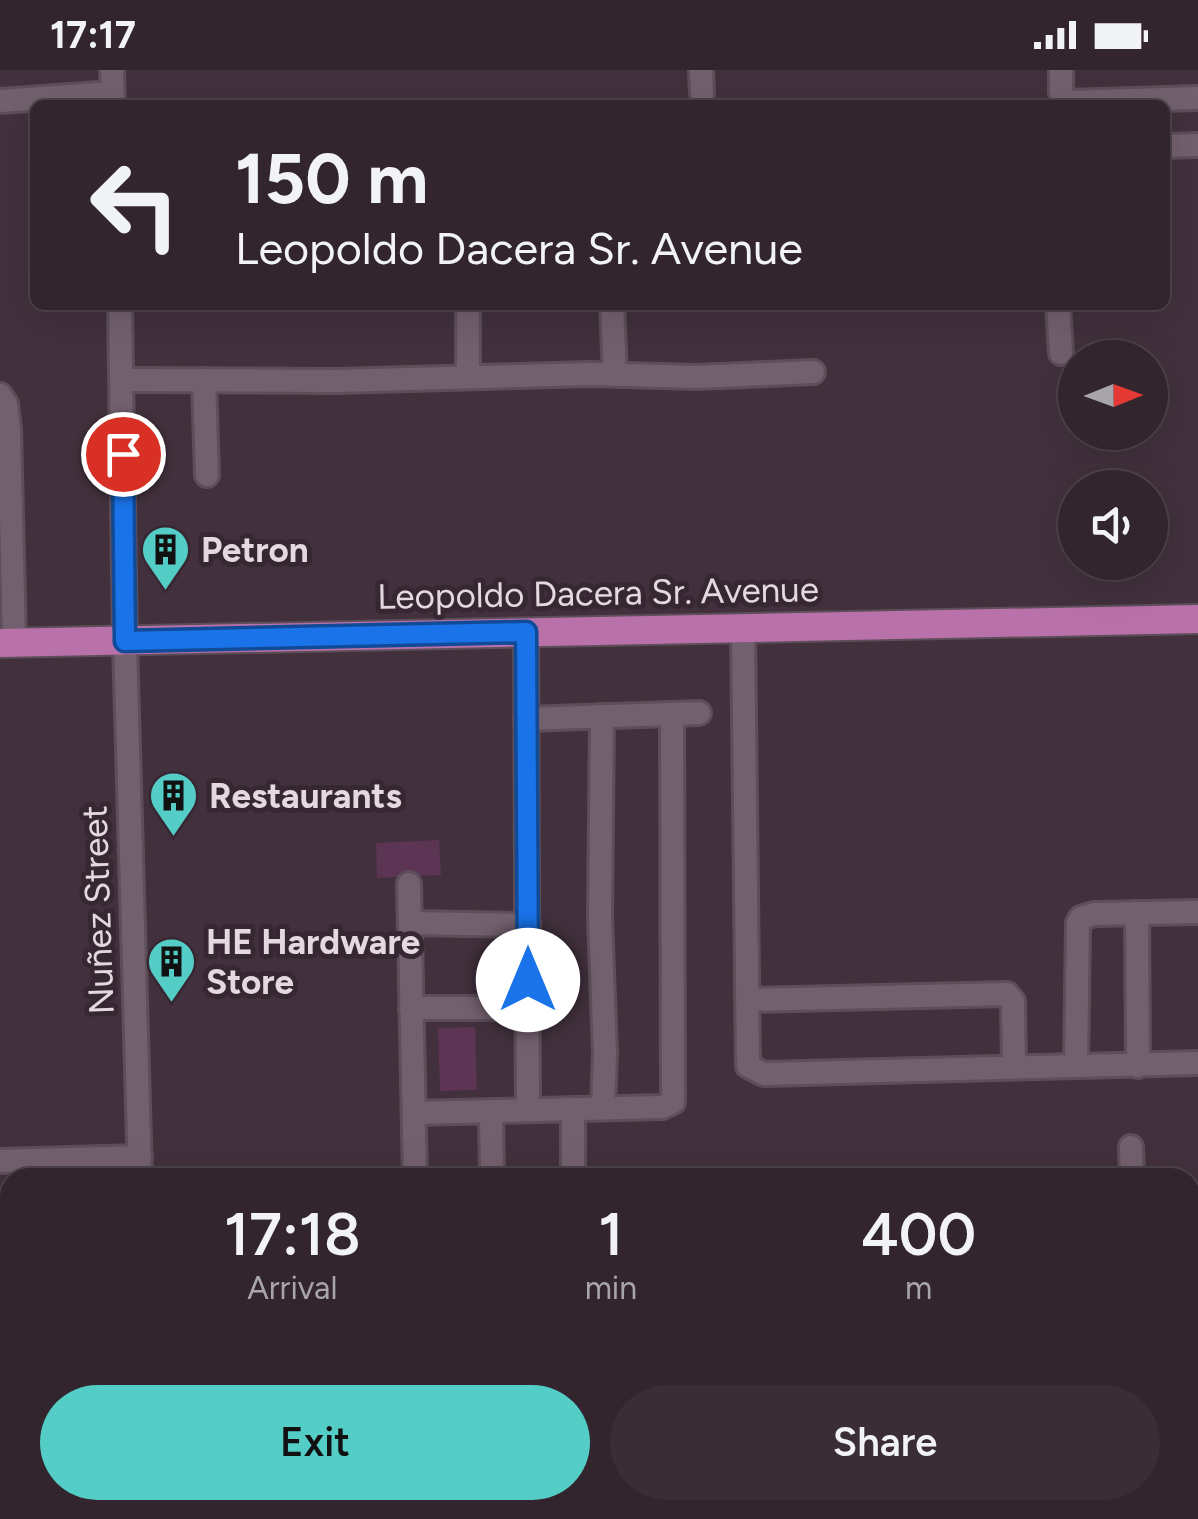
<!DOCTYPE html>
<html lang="en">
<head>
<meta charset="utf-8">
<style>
  :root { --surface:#32252e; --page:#3a2d36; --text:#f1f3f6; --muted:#a8a5aa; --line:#4d424a; --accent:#54cdc7 }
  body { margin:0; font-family:Figtree,sans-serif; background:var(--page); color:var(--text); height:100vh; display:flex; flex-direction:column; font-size:38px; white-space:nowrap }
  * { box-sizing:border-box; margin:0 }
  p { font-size:32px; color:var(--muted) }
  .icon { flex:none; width:55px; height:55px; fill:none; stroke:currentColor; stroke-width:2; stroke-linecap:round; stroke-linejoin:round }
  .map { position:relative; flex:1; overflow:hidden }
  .side { position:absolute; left:0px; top:1098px; width:1200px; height:352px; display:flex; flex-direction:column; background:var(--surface); border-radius:30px 30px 0 0; box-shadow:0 10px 40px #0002,0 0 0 2px var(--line) }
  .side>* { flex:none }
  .banner { position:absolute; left:30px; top:30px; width:1140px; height:210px; border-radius:15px; box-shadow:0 10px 40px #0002,0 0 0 2px var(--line); background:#32252e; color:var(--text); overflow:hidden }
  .needle { width:65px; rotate:89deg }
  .fabs { position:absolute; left:1058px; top:270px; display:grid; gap:20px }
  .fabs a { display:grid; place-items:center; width:110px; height:110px; border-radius:50%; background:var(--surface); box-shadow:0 10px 40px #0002,0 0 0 2px var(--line); font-size:50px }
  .pin { position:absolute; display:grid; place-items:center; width:85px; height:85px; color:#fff; margin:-42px; border:5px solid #fff; border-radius:50%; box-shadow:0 2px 10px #0007 }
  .me { position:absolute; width:110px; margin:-55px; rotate:0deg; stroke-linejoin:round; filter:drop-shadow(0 0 8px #0008) }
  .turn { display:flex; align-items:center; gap:35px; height:210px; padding:0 40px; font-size:45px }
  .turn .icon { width:130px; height:130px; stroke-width:2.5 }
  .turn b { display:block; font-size:70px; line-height:85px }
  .eta { display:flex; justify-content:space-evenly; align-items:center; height:170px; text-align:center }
  .eta b { font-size:60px; font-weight:600; line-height:70px }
  .button { display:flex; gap:20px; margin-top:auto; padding:20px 40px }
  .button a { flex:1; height:115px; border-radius:60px; background:var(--accent); color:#111; font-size:40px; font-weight:600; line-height:115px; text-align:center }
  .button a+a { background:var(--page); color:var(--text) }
  .status { display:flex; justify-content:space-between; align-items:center; height:70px; padding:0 50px; background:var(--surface); direction:ltr }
  .status svg { height:28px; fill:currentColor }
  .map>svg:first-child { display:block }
  .pitch { fill:#5c3454 }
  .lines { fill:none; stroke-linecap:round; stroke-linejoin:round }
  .minor-casing { stroke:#5d4e59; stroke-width:28 }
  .major-casing { stroke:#5d4e59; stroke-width:32 }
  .minor { stroke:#73606e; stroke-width:22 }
  .major { stroke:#b971a9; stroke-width:28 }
  .route-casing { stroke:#114b97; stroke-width:25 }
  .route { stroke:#1a73e8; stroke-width:18 }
  .labels { text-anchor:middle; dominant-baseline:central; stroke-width:10; stroke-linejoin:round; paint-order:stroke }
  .poi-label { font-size:35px; font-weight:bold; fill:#e5d9e1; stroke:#372733; text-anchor:start }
  .street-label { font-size:35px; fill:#e5d9e1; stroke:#372733 }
</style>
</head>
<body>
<div class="status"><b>17:17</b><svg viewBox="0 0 49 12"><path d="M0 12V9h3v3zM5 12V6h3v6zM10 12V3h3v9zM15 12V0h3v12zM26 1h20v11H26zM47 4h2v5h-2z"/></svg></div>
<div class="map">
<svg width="1198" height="1449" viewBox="0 0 1198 1449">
  <rect width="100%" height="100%" fill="#42313d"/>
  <g class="pitch">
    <polygon points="439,770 441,805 377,808 376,773"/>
    <polygon points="475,957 477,1020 440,1021 438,958"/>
  </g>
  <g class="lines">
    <defs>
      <g id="minor">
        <polyline points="112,0 113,35"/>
        <polyline points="701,0 702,23"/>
        <polyline points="1061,0 1061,23 1067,32 1198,28"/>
        <polyline points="0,31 112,23"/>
        <polyline points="1165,76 1198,75"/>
        <polyline points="120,235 125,571 140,1108"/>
        <polyline points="468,235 468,306"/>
        <polyline points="612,235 615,304"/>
        <polyline points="1058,235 1061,283"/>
        <polyline points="122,310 337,311 589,304 697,307 813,302"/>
        <polyline points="204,310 207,405"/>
        <polyline points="0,325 6,334 9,359 14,573"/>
        <polyline points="743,558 748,996 764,1004 1198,993"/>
        <polyline points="526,562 528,1040"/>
        <polyline points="602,646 600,847 605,983 603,1038"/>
        <polyline points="526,649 699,643"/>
        <polyline points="409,814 415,1108"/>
        <polyline points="1137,843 1138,996"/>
        <polyline points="410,853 528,855"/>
        <polyline points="747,930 1007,924 1013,931 1014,997"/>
        <polyline points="411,938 528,938"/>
        <polyline points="1076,996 1078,853 1081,848 1094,844 1198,842"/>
        <polyline points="491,1041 492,1108"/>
        <polyline points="415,1043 662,1037 673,1032 672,644"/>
        <polyline points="1131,1077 1132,1108"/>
        <polyline points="0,1091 140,1087"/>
        <polyline points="573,1108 573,1039"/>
        <polyline points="0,1182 10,1182"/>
        <polyline points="1190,1264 1198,1264"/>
        <polyline points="0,1274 10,1274"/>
        <polyline points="0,1366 10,1366"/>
        <polyline points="147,1440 147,1449"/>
        <polyline points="740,1440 741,1449"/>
      </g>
      <polyline id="major" points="0,573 1198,549"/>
    </defs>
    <use href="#minor" class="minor-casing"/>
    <use href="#major" class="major-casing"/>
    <use href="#minor" class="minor"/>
    <use href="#major" class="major"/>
  </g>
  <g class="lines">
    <defs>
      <polyline id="route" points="123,384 125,571 526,562 528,910"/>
    </defs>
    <use href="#route" class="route-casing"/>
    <use href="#route" class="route"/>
  </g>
  <defs>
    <symbol id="building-pin" viewBox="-11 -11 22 30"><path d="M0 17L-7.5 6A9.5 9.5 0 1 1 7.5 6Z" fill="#54cdc7" stroke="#372733"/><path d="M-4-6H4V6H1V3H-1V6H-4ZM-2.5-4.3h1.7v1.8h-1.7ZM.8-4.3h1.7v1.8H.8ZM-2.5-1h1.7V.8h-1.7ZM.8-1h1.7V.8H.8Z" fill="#111"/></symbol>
  </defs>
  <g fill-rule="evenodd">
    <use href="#building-pin" x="138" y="452" width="55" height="75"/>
    <use href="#building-pin" x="146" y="698" width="55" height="75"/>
    <use href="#building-pin" x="144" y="864" width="55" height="75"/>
  </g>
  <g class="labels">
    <g class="poi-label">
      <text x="201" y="480">Petron</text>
      <text x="209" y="726">Restaurants</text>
      <text x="206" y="872">HE Hardware<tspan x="206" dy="40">Store</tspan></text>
    </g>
    <g class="street-label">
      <text transform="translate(598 523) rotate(-1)">Leopoldo Dacera Sr. Avenue</text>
      <text transform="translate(98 840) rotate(-92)">Nuñez Street</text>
    </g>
  </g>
</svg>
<div class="fabs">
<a><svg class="needle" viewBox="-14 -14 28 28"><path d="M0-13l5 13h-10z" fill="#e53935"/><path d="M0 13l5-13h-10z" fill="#a8a5aa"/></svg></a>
<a><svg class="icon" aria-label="sound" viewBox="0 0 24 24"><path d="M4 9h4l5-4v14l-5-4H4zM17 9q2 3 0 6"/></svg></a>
</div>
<div class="pin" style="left:123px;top:384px;background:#d93025"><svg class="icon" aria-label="arrive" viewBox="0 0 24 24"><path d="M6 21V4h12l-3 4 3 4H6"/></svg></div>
<svg class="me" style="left:528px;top:910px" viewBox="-20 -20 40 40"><circle r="19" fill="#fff"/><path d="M0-13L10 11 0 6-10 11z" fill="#1a73e8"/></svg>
<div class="banner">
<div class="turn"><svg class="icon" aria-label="left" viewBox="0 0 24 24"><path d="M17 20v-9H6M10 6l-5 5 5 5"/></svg><div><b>150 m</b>Leopoldo Dacera Sr. Avenue</div></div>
</div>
<section class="side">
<div class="eta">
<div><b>17:18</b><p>Arrival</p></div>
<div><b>1</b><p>min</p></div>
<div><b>400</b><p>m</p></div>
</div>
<div class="button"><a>Exit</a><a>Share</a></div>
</section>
</div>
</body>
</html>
